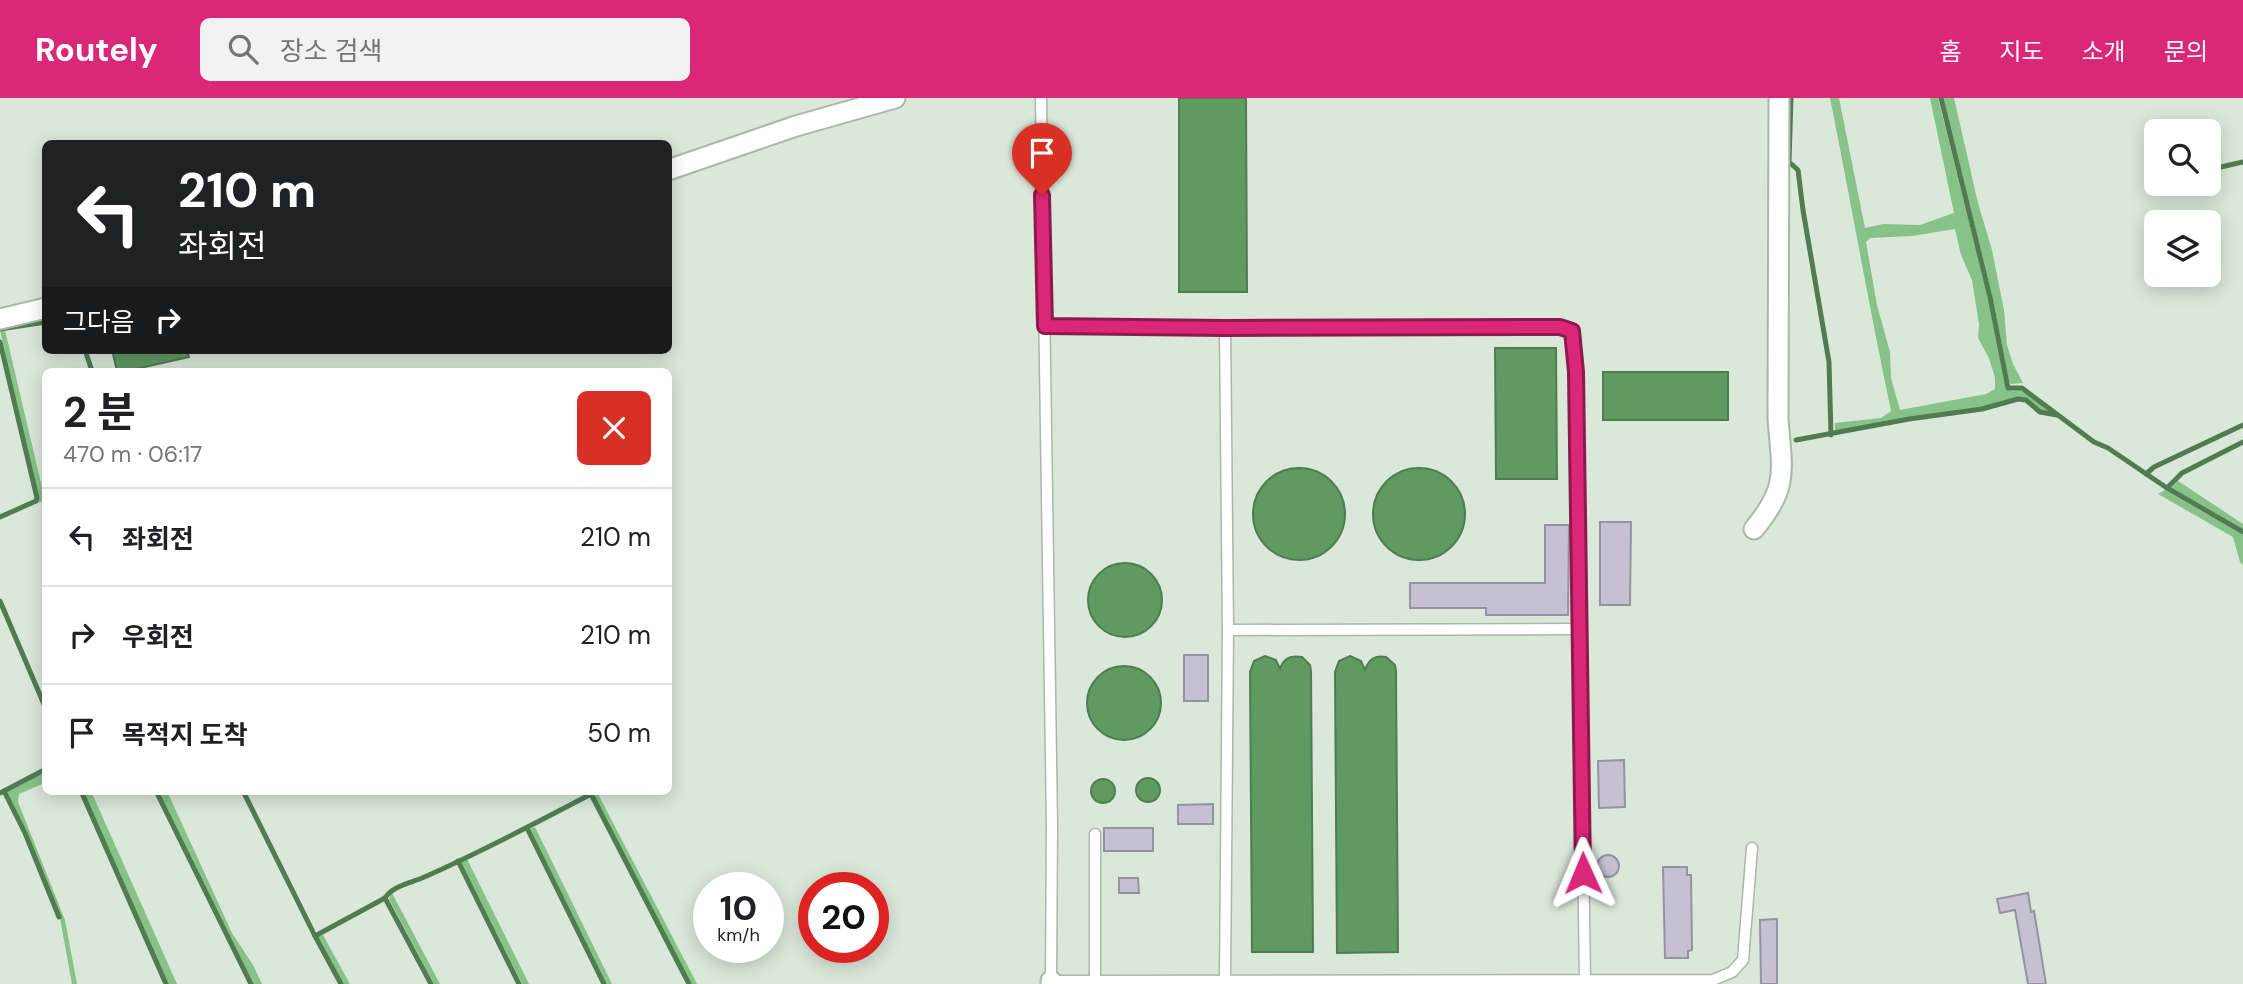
<!DOCTYPE html>
<html lang="ko">
<head>
<meta charset="utf-8">
<style>
  :root { --surface:#fff; --page:#f2f2f2; --text:#202124; --muted:#757577; --line:#e0e0e0; --accent:#db2777 }
  body { margin:0; font-family:"DM Sans","Noto Sans KR",sans-serif; background:var(--page); color:var(--text); height:100vh; display:flex; flex-direction:column; font-size:26px; white-space:nowrap }
  * { box-sizing:border-box; margin:0 }
  p { font-size:23px; color:var(--muted) }
  .icon { flex:none; width:38px; height:38px; fill:none; stroke:currentColor; stroke-width:2; stroke-linecap:round; stroke-linejoin:round }
  .map { position:relative; flex:1; overflow:hidden }
  .side { position:absolute; left:42px; top:270px; width:630px; height:427px; display:flex; flex-direction:column; background:var(--surface); border-radius:10px; box-shadow:0 4px 18px #0003 }
  .side>* { flex:none }
  .hud { position:absolute; left:42px; top:42px; width:630px; height:214px; border-radius:10px; box-shadow:0 4px 18px #0003; background:#202124; color:#fff; overflow:hidden }
  .buttons { position:absolute; left:2144px; top:21px; display:grid; gap:14px }
  .buttons a { display:grid; place-items:center; width:77px; height:77px; border-radius:10px; background:var(--surface); box-shadow:0 4px 18px #0003; font-size:35px }
  .speed { position:absolute; left:693px; top:774px; display:flex; gap:14px; font-size:35px; font-weight:700; text-align:center }
  .speed>* { display:grid; place-content:center; width:91px; height:91px; border-radius:50%; background:var(--surface); box-shadow:0 4px 18px #0003; line-height:1 }
  .speed small { font-size:18px; font-weight:400 }
  .speed .limit { border:10px solid #d22; background:#fff; color:#111 }
  .pin { position:absolute; display:grid; place-items:center; width:60px; height:60px; color:#fff; margin:-72px -30px; border-radius:50% 50% 50% 0; rotate:-45deg; box-shadow:0 0 7px #0007 }
  .pin .icon { rotate:45deg }
  .me { position:absolute; width:77px; margin:-38px; rotate:359deg; stroke-linejoin:round; filter:drop-shadow(0 0 5px #0008) }
  .turn { display:flex; align-items:center; gap:24px; height:147px; padding:0 21px; font-size:32px }
  .turn .icon { width:91px; height:91px; stroke-width:2.5 }
  .turn b { display:block; font-size:49px; line-height:60px }
  .then { display:flex; align-items:center; height:66px; padding:0 21px; background:#0003; gap:14px; font-size:26px }
  .round { display:grid; place-items:center; flex:none; width:74px; height:74px; border-radius:10px; background:var(--page) }
  .head { display:flex; align-items:center; justify-content:space-between; height:119px; padding:0 21px }
  h1 { font-size:42px; font-weight:700; line-height:52px }
  ul { padding:0; list-style:none }
  li { display:flex; align-items:center; gap:21px; height:98px; padding:0 21px; border-top:2px solid var(--line) }
  li div { flex:1 }
  li b { display:block; font-size:26px }
  li em { font-style:normal }
  header { display:flex; align-items:center; gap:42px; box-sizing:border-box; height:98px; padding:0 35px; background:var(--accent); color:#fff }
  header strong { font-size:33px }
  nav { display:flex; gap:38px; margin-inline-start:auto; font-size:24px }
  .search { width:490px; height:63px; background:var(--page); display:flex; align-items:center; gap:18px; box-sizing:border-box; padding:0 24px; border-radius:10px; color:var(--muted); font-size:26px }
  .map>svg:first-child { display:block }
  .green { fill:#87c388; fill-rule:evenodd }
  .water { fill:#5f9a61; stroke:#517c52; stroke-width:2 }
  .lines { fill:none; stroke-linecap:round; stroke-linejoin:round }
  .stream { stroke:#517c52; stroke-width:5 }
  .building { fill:#c5c1d3; stroke:#9592a2; stroke-width:2 }
  .service-casing { stroke:#aab7a9; stroke-width:13 }
  .minor-casing { stroke:#aab7a9; stroke-width:23 }
  .service { stroke:#fff; stroke-width:10 }
  .minor { stroke:#fff; stroke-width:19 }
  .route-casing { stroke:#8e194d; stroke-width:18 }
  .route { stroke:#db2777; stroke-width:12 }
</style>
</head>
<body>
<header>
<strong>Routely</strong>
<div class="search"><svg class="icon" aria-label="search" viewBox="0 0 24 24"><circle cx="10" cy="10" r="6"/><path d="M15 15l6 6"/></svg>장소 검색</div>
<nav><a>홈</a><a>지도</a><a>소개</a><a>문의</a></nav>
</header>
<div class="map">
<svg width="2243" height="886" viewBox="0 0 2243 886">
  <rect width="100%" height="100%" fill="#dae8da"/>
  <g class="green">
    <path d="M1830 0H1839L1865 130 1883 126 1920 127 1954 115 1930 0H1938L1988 199 2005 286 2011 293 2021 292 2054 316 2045 315 2028 302 2019 300 1983 309 1910 319 1835 333V325L1881 320 1891 313C1869 209 1851 104 1830 0ZM1955 131 1961 157 1972 182 1979 226 1978 240 1989 260 1995 280V291L1986 296 1900 312 1891 280 1890 254 1877 207 1866 144 1870 140 1912 138Z"/>
    <polygon points="1943,0 1954,0 1978,105 1992,152 2004,212 2007,247 2013,266 2023,285 2011,286 2009,283 1992,197"/>
    <polygon points="0,232 5,232 45,402 38,405 39,400 29,365"/>
    <polygon points="2178,383 2243,426 2243,432 2171,390"/>
    <polygon points="2165,392 2243,437 2243,467 2240,464 2233,439 2158,396"/>
    <polygon points="45,672 45,685 19,696 18,704 65,822 77,886 72,886 60,820 26,734 5,693"/>
    <polygon points="83,693 91,693 177,886 167,886"/>
    <polygon points="158,693 167,693 232,835 253,867 262,886 252,886 245,873"/>
    <polygon points="598,696 697,886 691,886 594,698"/>
    <polygon points="535,729 612,886 606,886 530,731"/>
    <polygon points="467,761 529,886 522,886 461,764"/>
    <polygon points="392,795 440,886 434,886 389,801"/>
    <polygon points="323,837 350,886 343,886 318,839"/>
  </g>
  <g class="water">
    <polygon points="1179,0 1246,0 1247,194 1179,194"/>
    <polygon points="1495,250 1556,250 1557,381 1496,381"/>
    <polygon points="112,252 187,252 189,259 127,273 117,273"/>
    <rect x="1603" y="274" width="125" height="48"/>
    <circle cx="1419" cy="416" r="46"/>
    <circle cx="1299" cy="416" r="46"/>
    <circle cx="1125" cy="502" r="37"/>
    <path d="M1265 558 1276 562 1280 571C1283 561 1291 557 1302 559L1310 567 1311 573 1313 854H1252L1250 574 1254 563Z"/>
    <path d="M1350 558 1361 563 1365 572C1369 561 1375 557 1386 559L1395 567 1396 573 1398 854 1337 855 1335 574 1339 563Z"/>
    <circle cx="1124" cy="605" r="37"/>
    <circle cx="1148" cy="692" r="12"/>
    <circle cx="1103" cy="693" r="12"/>
  </g>
  <g class="lines">
    <g class="stream">
      <polyline points="1791,0 1789,64 1798,72 1803,112 1829,264 1831,337"/>
      <polyline points="1941,0 1990,199 2008,290 2022,290 2094,344 2108,350 2167,390 2243,434"/>
      <polyline points="2208,72 2243,64"/>
      <polyline points="0,231 46,224"/>
      <polyline points="0,244 37,400 36,403 0,419"/>
      <polyline points="85,252 92,273"/>
      <polyline points="1796,342 1909,321 1982,311 2018,301 2026,302 2040,314 2057,317"/>
      <polyline points="2146,376 2154,369 2243,327"/>
      <polyline points="2167,390 2182,375 2243,344"/>
      <polyline points="0,503 46,611"/>
      <polyline points="4,693 25,735 59,819"/>
      <polyline points="81,693 166,886"/>
      <polyline points="156,693 251,886"/>
      <path d="M243 693 315 838 385 800C393 788 410 785 422 780 482 754 539 723 597 693"/>
      <polyline points="0,695 46,671"/>
      <polyline points="591,696 689,886"/>
      <polyline points="527,730 604,886"/>
      <polyline points="458,763 519,886"/>
      <polyline points="385,800 431,886"/>
      <polyline points="315,838 341,886"/>
    </g>
  </g>
  <g class="building">
    <polygon points="1600,424 1631,424 1630,507 1600,507"/>
    <polygon points="1545,427 1569,427 1568,517 1486,517 1486,510 1410,510 1410,485 1545,485"/>
    <rect x="1184" y="557" width="24" height="46"/>
    <polygon points="1624,662 1625,709 1599,710 1598,663"/>
    <polygon points="1213,706 1213,726 1178,726 1178,707"/>
    <rect x="1104" y="730" width="49" height="23"/>
    <circle cx="1608" cy="768" r="11"/>
    <polygon points="1663,769 1687,769 1687,777 1691,777 1692,852 1688,853 1688,860 1665,860"/>
    <polygon points="1119,780 1138,780 1139,795 1119,795"/>
    <polygon points="2028,795 2031,814 2034,813 2046,886 2028,886 2015,812 2000,815 1997,801"/>
    <polygon points="1777,821 1777,886 1761,886 1760,822"/>
  </g>
  <g class="lines">
    <defs>
      <g id="service">
        <polyline points="1041,0 1052,727 1051,883 1713,882 1732,874 1743,862 1752,750"/>
        <polyline points="1045,227 1225,230 1560,229 1572,233 1576,274 1585,883"/>
        <polyline points="1225,230 1228,532 1225,882"/>
        <polyline points="1228,532 1578,531"/>
        <polyline points="1095,736 1095,884"/>
      </g>
      <g id="minor">
        <polyline points="668,72 796,28 895,0"/>
        <polyline points="0,221 46,210"/>
        <path d="M1754 431C1789 389 1782 373 1778 321L1779 0"/>
        <polyline points="1051,886 1051,883"/>
      </g>
    </defs>
    <use href="#service" class="service-casing"/>
    <use href="#minor" class="minor-casing"/>
    <use href="#service" class="service"/>
    <use href="#minor" class="minor"/>
  </g>
  <g class="lines">
    <defs>
      <polyline id="route" points="1042,97 1045,228 1225,230 1560,229 1572,233 1576,274 1583,775"/>
    </defs>
    <use href="#route" class="route-casing"/>
    <use href="#route" class="route"/>
  </g>
</svg>
<div class="buttons">
<a><svg class="icon" aria-label="search" viewBox="0 0 24 24"><circle cx="10" cy="10" r="6"/><path d="M15 15l6 6"/></svg></a>
<a><svg class="icon" aria-label="layers" viewBox="0 0 24 24"><path d="M12 4l9 5-9 5-9-5zM3 14l9 5 9-5"/></svg></a>
</div>
<div class="speed"><div>10<small>km/h</small></div><div class="limit">20</div></div>
<div class="pin" style="left:1042px;top:97px;background:#d93025"><svg class="icon" aria-label="arrive" viewBox="0 0 24 24"><path d="M6 21V4h12l-3 4 3 4H6"/></svg></div>
<svg class="me" style="left:1583px;top:775px" viewBox="-20 -20 40 40"><path d="M0-17L14 15 0 8-14 15z" fill="#db2777" stroke="#fff" stroke-width="4"/></svg>
<div class="hud">
<div class="turn"><svg class="icon" aria-label="left" viewBox="0 0 24 24"><path d="M17 20v-9H6M10 6l-5 5 5 5"/></svg><div><b>210 m</b>좌회전</div></div>
<div class="then">그다음<svg class="icon" aria-label="right" viewBox="0 0 24 24"><path d="M7 20v-9h11M14 6l5 5-5 5"/></svg></div>
</div>
<section class="side">
<div class="head"><div><h1>2 분</h1><p>470 m · 06:17</p></div><a class="round" style="background:#d93025;color:#fff"><svg class="icon" aria-label="close" viewBox="0 0 24 24"><path d="M6 6l12 12M18 6L6 18"/></svg></a></div>
<ul>
<li><svg class="icon" aria-label="left" viewBox="0 0 24 24"><path d="M17 20v-9H6M10 6l-5 5 5 5"/></svg><div><b>좌회전</b></div><em>210 m</em></li>
<li><svg class="icon" aria-label="right" viewBox="0 0 24 24"><path d="M7 20v-9h11M14 6l5 5-5 5"/></svg><div><b>우회전</b></div><em>210 m</em></li>
<li><svg class="icon" aria-label="arrive" viewBox="0 0 24 24"><path d="M6 21V4h12l-3 4 3 4H6"/></svg><div><b>목적지 도착</b></div><em>50 m</em></li>
</ul>
</section>
</div>
</body>
</html>
